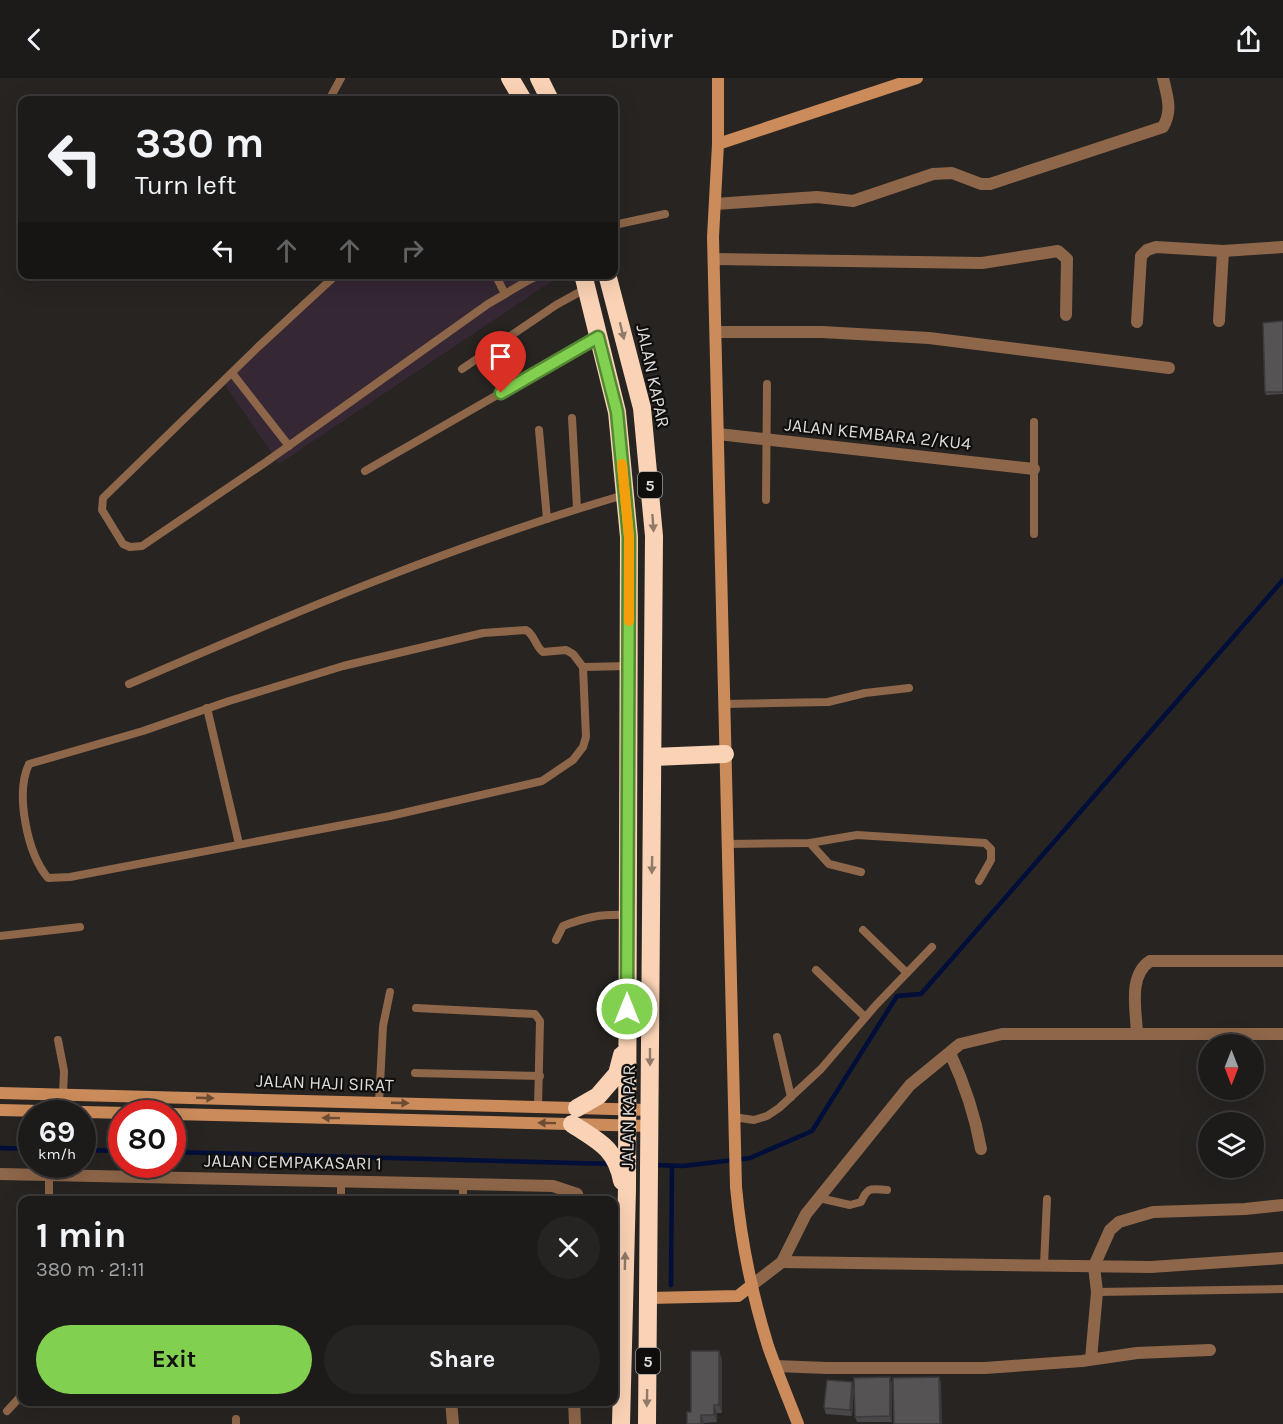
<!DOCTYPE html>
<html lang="en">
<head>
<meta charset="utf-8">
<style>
  :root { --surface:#1d1b1a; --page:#252423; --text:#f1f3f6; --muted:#a0a1a2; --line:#3b3939; --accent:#82d04f }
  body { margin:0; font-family:Karla,sans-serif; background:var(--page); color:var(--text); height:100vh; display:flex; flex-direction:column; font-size:22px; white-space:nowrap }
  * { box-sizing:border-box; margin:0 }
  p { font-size:20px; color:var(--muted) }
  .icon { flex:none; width:33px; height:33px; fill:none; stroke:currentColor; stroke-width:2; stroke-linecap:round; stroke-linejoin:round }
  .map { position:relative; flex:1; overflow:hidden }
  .sheet { position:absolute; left:18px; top:1118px; width:600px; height:210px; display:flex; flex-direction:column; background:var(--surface); border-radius:12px; box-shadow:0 6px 24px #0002,0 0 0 2px var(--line) }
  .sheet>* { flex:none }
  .banner { position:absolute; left:18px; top:18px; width:600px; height:183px; border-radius:12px; box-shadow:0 6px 24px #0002,0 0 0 2px var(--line); background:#1d1b1a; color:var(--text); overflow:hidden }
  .needle { width:39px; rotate:180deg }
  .buttons { position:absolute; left:1198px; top:956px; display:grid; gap:12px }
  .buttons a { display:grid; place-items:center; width:66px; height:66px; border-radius:50%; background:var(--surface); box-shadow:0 6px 24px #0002,0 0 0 2px var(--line); font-size:30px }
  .speed { position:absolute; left:18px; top:1022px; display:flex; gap:12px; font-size:30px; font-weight:700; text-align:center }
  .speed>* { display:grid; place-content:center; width:78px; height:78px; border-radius:50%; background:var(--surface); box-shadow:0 6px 24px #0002,0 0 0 2px var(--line); line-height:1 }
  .speed small { font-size:15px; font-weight:400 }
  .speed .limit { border:9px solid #d22; background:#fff; color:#111 }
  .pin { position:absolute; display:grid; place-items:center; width:51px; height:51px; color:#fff; margin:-62px -26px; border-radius:50% 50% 50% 0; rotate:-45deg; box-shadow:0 0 6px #0007 }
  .pin .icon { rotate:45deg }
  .me { position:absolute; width:66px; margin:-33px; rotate:0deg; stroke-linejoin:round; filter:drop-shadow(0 0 4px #0008) }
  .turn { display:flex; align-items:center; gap:21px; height:126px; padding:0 18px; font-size:27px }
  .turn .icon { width:78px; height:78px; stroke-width:2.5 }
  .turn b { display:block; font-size:42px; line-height:51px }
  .lanes { display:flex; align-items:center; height:57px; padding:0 18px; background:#0003; justify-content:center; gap:30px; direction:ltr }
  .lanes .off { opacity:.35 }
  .round { display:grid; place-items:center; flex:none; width:63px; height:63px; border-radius:32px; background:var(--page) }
  .summary { display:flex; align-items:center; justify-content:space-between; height:102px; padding:0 18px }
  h1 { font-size:36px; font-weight:700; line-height:45px }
  .button { display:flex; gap:12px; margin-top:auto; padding:12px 18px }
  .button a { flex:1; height:69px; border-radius:36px; background:var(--accent); color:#111; font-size:24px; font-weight:700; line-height:69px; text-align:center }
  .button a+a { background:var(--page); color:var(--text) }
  header { display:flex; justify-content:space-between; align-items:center; height:78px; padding:0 18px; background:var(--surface); font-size:27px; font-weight:700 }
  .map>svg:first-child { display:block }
  .industrial { fill:#352733 }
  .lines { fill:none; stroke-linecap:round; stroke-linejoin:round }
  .stream { stroke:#000e3a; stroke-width:4.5 }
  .lane { stroke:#8e6649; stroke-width:8 }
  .street { stroke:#8e6649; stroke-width:12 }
  .secondary { stroke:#cb8b5a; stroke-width:12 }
  .highway { stroke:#fad2b5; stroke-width:18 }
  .wall { fill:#4a4749 }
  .shaded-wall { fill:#3c3a3c }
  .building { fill:#565355; stroke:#3c3a3c; stroke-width:1.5 }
  .oneway { fill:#907a69 }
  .oneway2 { fill:#6d4c34 }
  .route-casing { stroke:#548733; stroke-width:15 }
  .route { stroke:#82d04f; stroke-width:10 }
  .slow { stroke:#f59e0b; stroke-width:10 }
  .labels { text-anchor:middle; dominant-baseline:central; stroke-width:4.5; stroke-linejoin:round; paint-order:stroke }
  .shield { fill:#0f0e0d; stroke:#9f9e9c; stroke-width:1.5 }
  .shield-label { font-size:16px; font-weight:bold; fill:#dddbda }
  .street-label { font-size:18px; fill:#dddbda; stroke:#0f0e0d }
</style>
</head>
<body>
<header><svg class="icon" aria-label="back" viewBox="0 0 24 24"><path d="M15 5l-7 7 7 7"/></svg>Drivr<svg class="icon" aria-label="share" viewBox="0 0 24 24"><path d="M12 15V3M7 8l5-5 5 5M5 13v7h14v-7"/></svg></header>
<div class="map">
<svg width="1283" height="1346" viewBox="0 0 1283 1346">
  <rect width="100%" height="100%" fill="#272422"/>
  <polygon class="industrial" points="330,197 561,197 279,386 221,301"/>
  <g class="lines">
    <g class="stream">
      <polyline points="0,1070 32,1071"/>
      <polyline points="82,1072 122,1073"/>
      <polyline points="172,1074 613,1086"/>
      <polyline points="654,1087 683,1088 750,1080 812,1053 897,918 921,916 1283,502"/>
      <polyline points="671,1207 672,1088"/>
    </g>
    <g class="lane">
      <polyline points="329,22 341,0"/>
      <polyline points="614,147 665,136"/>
      <polyline points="337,196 258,269 103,420 102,432 123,466 130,469 142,468 266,384 488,226 527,203 542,196"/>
      <polyline points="495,196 505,216"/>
      <polyline points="462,291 556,227 585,211"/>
      <polyline points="232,295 289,368"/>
      <polyline points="572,340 577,430"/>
      <polyline points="539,352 547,441"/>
      <polyline points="365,393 598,259"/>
      <polyline points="766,422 767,306"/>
      <polyline points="1034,456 1034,344"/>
      <path d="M526 552C535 557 535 568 543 574L566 572 573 576 583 589 586 659 583 669 573 682 542 703 390 738 70 799 48 800C27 775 15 715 29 686L143 653 229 623 343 588 483 555Z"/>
      <polyline points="583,589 629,588"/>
      <path d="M129 606C291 536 455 466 624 417"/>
      <polyline points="724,626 828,624 865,615 909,610"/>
      <polyline points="207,630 239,766"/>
      <polyline points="810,765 829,786 861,794"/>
      <polyline points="727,766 810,765 857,757 985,765 991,771 991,782 979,803"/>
      <polyline points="863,852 907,895"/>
      <polyline points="0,858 80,849"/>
      <path d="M556 862 563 848C586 839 601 836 627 837"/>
      <polyline points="816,892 865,939"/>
      <polyline points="416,930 535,936 540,943 538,1029"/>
      <polyline points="777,959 791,1019"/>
      <polyline points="58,962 64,993 63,1016"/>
      <polyline points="415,995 540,998"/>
      <polyline points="379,1025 383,948 390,914"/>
      <polyline points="733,1039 754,1042 767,1038 779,1030 821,991 876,927 932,869"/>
      <polyline points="49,1097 49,1122"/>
      <path d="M819 1120 850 1127 861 1124C868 1108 871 1111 887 1112"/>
      <polyline points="341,1122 341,1103"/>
      <polyline points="463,1122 463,1106"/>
      <polyline points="1044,1187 1047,1121"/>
      <polyline points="1097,1214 1283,1211"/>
      <polyline points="7,1333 22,1317"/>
      <polyline points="236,1341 236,1346"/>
    </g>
    <g class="street">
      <path d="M715 126 817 119 853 123 933 96 952 95 981 106H990L1163 49C1173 32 1167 18 1163 0"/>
      <polyline points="714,181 982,185 1058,173 1067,181 1066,237"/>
      <polyline points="1219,243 1223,173"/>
      <polyline points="1137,244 1141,178 1147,172 1156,169 1223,173 1283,169"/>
      <polyline points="716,254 822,254 929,260 1169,290"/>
      <polyline points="718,356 1034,391"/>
      <path d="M1137 955C1136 931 1128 898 1150 883H1283"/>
      <path d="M950 975C965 1007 975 1037 981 1071"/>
      <polyline points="0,1096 553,1108 577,1116 579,1122"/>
      <polyline points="782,1184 1151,1189 1283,1180"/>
      <polyline points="752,1207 782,1184 806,1136 910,1007 960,966 1002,956 1283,956"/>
      <polyline points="1091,1281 1097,1214 1094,1188 1110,1152 1119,1144 1153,1134 1245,1131 1283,1127"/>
      <polyline points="776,1288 827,1290 985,1290 1082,1283 1137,1275 1210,1272"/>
      <polyline points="451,1323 453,1346"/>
      <polyline points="574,1323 575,1346"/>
    </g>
    <g class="secondary">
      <path d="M718 0V66L713 159 736 1109C741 1163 752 1216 768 1268 777 1294 788 1320 798 1346"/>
      <polyline points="718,66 917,0"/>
      <polyline points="0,1015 650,1032"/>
      <polyline points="0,1032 126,1035"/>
      <polyline points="172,1036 650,1048"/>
      <polyline points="649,1220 738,1218 752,1207"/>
    </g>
    <g class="highway">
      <polyline points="510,0 523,22"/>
      <polyline points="539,0 550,22"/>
      <polyline points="583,196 617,334 629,459 627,1111 621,1346"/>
      <polyline points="607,196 642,330 654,458 647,1346"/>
      <polyline points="653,679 725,676"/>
      <polyline points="577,1030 598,1018 617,996 622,977"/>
      <path d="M572 1046C598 1063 616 1070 622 1103"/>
    </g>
  </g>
  <g class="wall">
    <polygon points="1283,243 1283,316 1266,317 1265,314"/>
    <polygon points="719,1273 722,1282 722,1335 717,1335 717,1344 704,1345 704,1346 691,1334"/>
    <polygon points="892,1305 892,1344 857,1344 855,1339"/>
    <polygon points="854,1310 852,1338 826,1336 824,1330"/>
  </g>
  <g class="shaded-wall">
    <polygon points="719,1273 722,1282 722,1335 719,1327"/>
    <polygon points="890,1299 892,1305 892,1344 890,1338"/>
    <polygon points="939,1299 941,1304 942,1346 940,1346"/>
    <polygon points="852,1304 854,1310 852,1338 850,1332"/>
    <polygon points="714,1327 717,1335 717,1345 714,1337"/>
    <polygon points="701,1337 704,1345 704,1346 701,1346"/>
  </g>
  <g class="building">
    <polygon points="1283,243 1283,314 1265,314 1263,245"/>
    <polygon points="691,1273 719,1273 719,1327 714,1327 714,1337 701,1337 701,1346 687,1346 687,1334 691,1334"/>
    <polygon points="890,1299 890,1338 855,1339 854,1300"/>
    <polygon points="939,1299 940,1346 894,1346 893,1300"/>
    <polygon points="827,1302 852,1304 850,1332 824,1330"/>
  </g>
  <defs><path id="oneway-solid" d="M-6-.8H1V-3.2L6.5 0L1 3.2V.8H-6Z" transform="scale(1.5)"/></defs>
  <g class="oneway">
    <use href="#oneway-solid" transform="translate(622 253) rotate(76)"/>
    <use href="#oneway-solid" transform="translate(653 445) rotate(86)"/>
    <use href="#oneway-solid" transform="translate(652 787) rotate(91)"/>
    <use href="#oneway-solid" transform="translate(650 979) rotate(90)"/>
    <use href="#oneway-solid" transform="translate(625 1183) rotate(-89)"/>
    <use href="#oneway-solid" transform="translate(647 1320) rotate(91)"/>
  </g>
  <g class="oneway2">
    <use href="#oneway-solid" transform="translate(205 1020) rotate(2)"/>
    <use href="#oneway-solid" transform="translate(400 1025) rotate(2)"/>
    <use href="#oneway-solid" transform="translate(331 1040) rotate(-179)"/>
    <use href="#oneway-solid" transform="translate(547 1045) rotate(-179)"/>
  </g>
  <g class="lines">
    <defs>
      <polyline id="route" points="501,315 598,259 617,334 629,459 627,931"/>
    </defs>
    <use href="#route" class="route-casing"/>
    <use href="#route" class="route"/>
    <polyline class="slow" points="622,386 629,459 629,543"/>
  </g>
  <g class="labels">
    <g class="shield">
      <rect x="638" y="394" width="24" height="26" rx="4.5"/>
      <rect x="636" y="1270" width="24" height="26" rx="4.5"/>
    </g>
    <g class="shield-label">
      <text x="650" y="407">5</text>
      <text x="648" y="1283">5</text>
    </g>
    <g class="street-label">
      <text transform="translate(653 298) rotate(78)">JALAN KAPAR</text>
      <text transform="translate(878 356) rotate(6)">JALAN KEMBARA 2/KU4</text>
      <text transform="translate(325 1005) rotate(2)">JALAN HAJI SIRAT</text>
      <text transform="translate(628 1039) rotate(-89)">JALAN KAPAR</text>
      <text transform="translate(293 1084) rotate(1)">JALAN CEMPAKASARI 1</text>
    </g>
  </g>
</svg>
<div class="buttons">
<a><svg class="needle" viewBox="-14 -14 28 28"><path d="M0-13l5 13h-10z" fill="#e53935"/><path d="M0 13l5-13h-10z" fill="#a0a1a2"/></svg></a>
<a><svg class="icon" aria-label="layers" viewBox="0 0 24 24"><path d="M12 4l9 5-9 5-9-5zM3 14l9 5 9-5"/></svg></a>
</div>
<div class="speed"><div>69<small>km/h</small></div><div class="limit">80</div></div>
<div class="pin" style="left:501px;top:315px;background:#d93025"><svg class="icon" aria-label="arrive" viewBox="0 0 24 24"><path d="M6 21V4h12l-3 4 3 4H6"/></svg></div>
<svg class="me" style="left:627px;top:931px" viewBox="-20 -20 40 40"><circle r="17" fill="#82d04f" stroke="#fff" stroke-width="3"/><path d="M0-11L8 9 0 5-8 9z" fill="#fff"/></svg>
<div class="banner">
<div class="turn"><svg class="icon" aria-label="left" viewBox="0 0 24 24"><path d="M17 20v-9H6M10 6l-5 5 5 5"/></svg><div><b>330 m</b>Turn left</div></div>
<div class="lanes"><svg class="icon" aria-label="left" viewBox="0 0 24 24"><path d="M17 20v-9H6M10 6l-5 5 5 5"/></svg><svg class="icon off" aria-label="ahead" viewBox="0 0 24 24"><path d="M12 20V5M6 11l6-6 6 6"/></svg><svg class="icon off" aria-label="ahead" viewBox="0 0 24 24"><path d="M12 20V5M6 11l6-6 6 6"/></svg><svg class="icon off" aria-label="right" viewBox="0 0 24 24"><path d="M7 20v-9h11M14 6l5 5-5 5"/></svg></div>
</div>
<section class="sheet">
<div class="summary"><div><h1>1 min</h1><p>380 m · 21:11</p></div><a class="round"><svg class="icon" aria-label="close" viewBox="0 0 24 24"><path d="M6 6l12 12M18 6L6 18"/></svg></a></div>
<div class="button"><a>Exit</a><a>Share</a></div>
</section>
</div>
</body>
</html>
